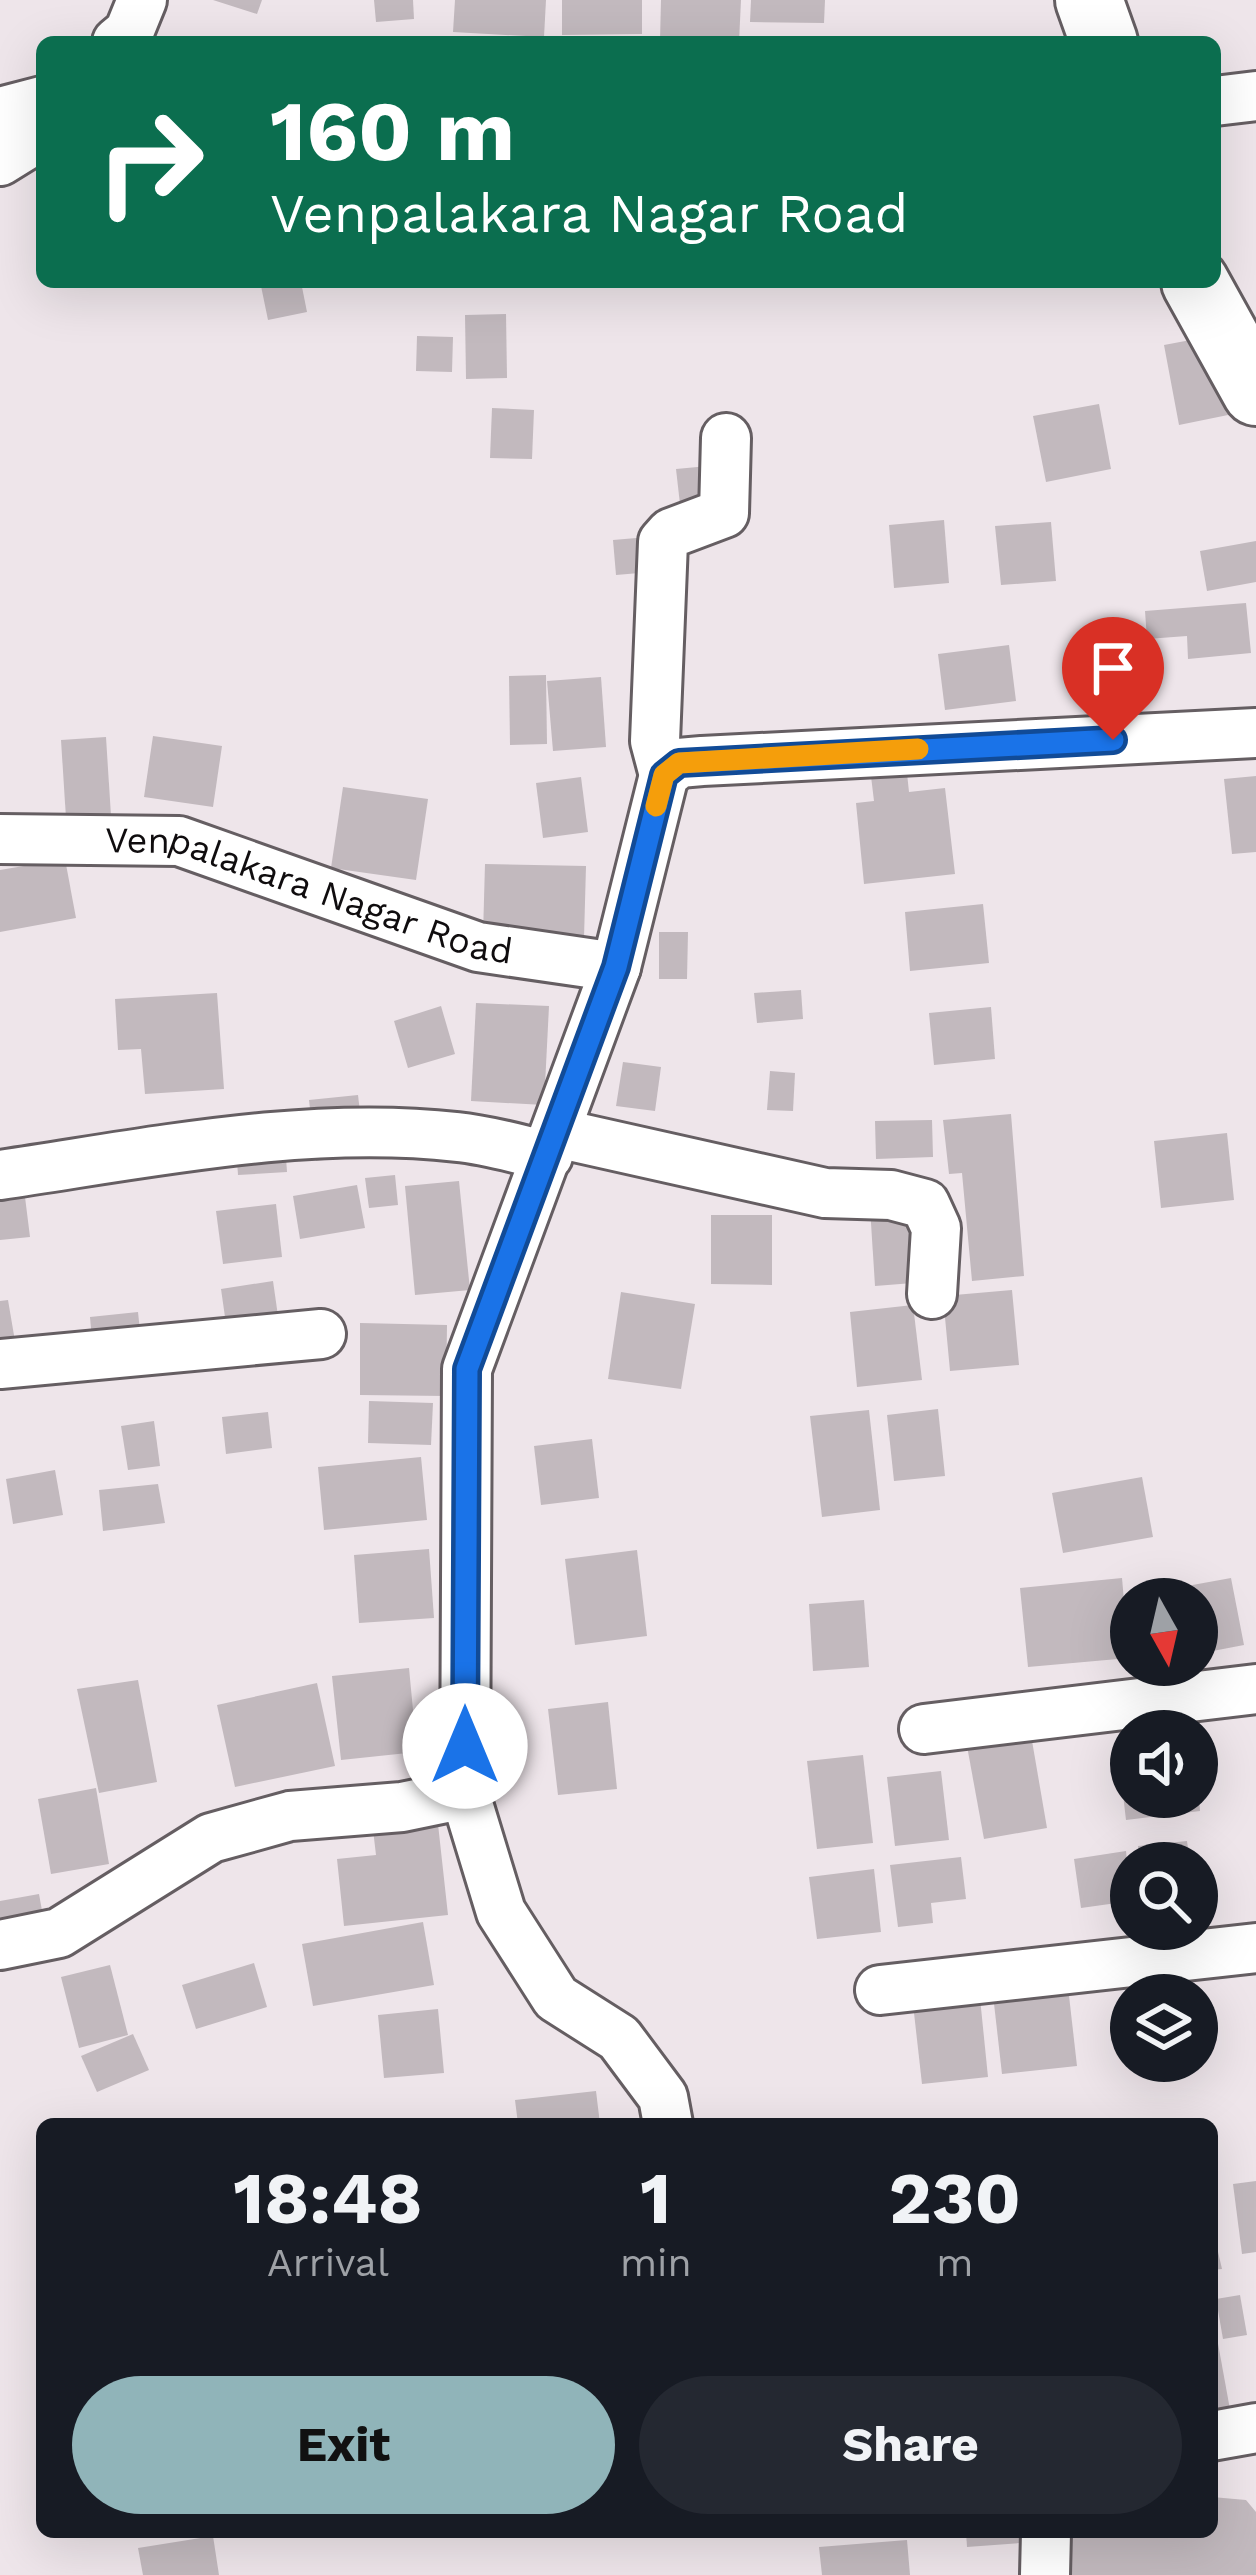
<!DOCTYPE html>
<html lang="en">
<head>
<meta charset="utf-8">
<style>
  :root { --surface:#171b24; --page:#242831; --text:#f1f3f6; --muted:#9ea1a6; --accent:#90b4b9 }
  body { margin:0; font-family:"Work Sans",sans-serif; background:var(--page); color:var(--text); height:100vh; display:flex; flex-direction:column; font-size:45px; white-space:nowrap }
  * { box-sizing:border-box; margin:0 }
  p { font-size:39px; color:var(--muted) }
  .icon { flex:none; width:66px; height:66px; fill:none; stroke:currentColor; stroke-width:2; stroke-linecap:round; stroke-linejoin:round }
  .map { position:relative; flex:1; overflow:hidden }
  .panel { position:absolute; left:36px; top:2118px; width:1182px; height:420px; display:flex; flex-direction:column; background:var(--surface); border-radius:18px; box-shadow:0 12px 48px #0002 }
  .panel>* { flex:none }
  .banner { position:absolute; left:36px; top:36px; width:1185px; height:252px; border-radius:18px; box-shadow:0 12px 48px #0002; background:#0b6e4f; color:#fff; overflow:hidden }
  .needle { width:78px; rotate:172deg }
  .buttons { position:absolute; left:1110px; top:1578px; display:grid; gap:24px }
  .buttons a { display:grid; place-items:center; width:108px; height:108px; border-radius:50%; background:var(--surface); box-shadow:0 12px 48px #0002; font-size:60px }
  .pin { position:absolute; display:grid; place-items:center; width:102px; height:102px; color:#fff; margin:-123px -51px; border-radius:50% 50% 50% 0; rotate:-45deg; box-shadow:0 0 12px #0007 }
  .pin .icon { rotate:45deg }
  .me { position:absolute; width:132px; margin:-66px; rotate:0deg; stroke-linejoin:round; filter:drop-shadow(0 0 9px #0008) }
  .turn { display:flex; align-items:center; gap:42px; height:252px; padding:0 36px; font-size:54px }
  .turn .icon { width:156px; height:156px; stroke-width:2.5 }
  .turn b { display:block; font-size:84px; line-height:102px }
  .eta { display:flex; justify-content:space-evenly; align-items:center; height:204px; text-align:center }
  .eta b { font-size:72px; font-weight:700; line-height:84px }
  .cta { display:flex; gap:24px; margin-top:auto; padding:24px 36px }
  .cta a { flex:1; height:138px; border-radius:72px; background:var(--accent); color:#111; font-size:48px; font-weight:700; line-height:138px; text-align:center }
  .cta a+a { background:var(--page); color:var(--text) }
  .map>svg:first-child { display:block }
  .building { fill:#c2b9be }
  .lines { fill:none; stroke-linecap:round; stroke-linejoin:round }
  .minor-casing { stroke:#655e62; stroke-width:54 }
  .secondary-casing { stroke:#655e62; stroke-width:72 }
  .minor { stroke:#fff; stroke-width:48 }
  .secondary { stroke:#fff; stroke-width:66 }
  .route-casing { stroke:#114b97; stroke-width:30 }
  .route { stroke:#1a73e8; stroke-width:21 }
  .slow { stroke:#f59e0b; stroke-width:21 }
  .labels { text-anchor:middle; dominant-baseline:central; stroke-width:9; stroke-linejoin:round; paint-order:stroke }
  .street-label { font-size:36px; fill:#0f0c0e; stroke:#fbf2f7 }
</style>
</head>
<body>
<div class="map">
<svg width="1256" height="2575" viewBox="0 0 1256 2575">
  <rect width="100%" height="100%" fill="#eee5ea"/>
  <g class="building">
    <polygon points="213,0 262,0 257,14"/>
    <polygon points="374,0 413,0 414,19 376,22"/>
    <polygon points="455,0 546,0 544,37 453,32"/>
    <polygon points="562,0 642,0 642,34 562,35"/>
    <polygon points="661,0 741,0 739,42 660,41"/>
    <polygon points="751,0 825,0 824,23 750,22"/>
    <polygon points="301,282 307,312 268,320 261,286"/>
    <polygon points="506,314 507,378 466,379 465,315"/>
    <polygon points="417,336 453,337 452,372 416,371"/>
    <polygon points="1212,336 1228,415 1179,425 1164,345"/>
    <polygon points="1099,404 1111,469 1046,482 1033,416"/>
    <polygon points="492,408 534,410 532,459 490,458"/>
    <polygon points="719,465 724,508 681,513 676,469"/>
    <polygon points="944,520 949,583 894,588 889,525"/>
    <polygon points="1051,522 1056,581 1001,585 995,526"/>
    <polygon points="648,537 651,572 616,575 613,540"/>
    <polygon points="1256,541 1256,582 1207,591 1200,551"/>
    <polygon points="1246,603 1251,653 1188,659 1187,636 1147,639 1145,611"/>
    <polygon points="1009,645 1016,701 945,710 938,654"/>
    <polygon points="546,675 547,744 510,745 509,676"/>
    <polygon points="601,677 606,747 553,751 547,681"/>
    <polygon points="153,736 222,746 213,807 144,797"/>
    <polygon points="106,737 111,816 66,818 61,740"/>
    <polygon points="906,764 909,792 945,788 955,874 864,884 856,803 874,801 870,768"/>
    <polygon points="1256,776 1256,852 1232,854 1224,779"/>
    <polygon points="581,777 588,832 543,838 536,783"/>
    <polygon points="343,787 428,799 416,880 331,868"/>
    <polygon points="65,859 76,918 0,932 0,870"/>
    <polygon points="485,864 586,866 584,938 483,935"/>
    <polygon points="983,904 989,963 910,971 905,912"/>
    <polygon points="659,932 688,932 687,979 659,979"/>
    <polygon points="801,990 803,1019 757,1023 754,993"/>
    <polygon points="217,993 224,1089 145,1094 141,1049 118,1050 115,999"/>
    <polygon points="476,1003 549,1006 544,1105 471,1101"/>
    <polygon points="441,1006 455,1054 408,1068 394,1021"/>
    <polygon points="991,1007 995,1059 934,1065 929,1013"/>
    <polygon points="623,1062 661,1067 655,1111 616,1106"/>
    <polygon points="770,1071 795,1073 793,1111 767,1110"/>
    <polygon points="358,1095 365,1155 316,1161 309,1100"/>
    <polygon points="283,1113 287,1172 238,1175 234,1117"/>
    <polygon points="1011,1114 1024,1276 972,1281 962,1173 949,1174 943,1120"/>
    <polygon points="932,1120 933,1157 876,1159 875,1121"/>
    <polygon points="1227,1133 1234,1200 1161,1208 1154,1141"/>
    <polygon points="395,1175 398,1205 369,1208 365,1178"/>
    <polygon points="459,1181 470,1290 415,1295 405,1186"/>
    <polygon points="357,1185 365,1228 300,1239 293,1196"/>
    <polygon points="24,1189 30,1237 0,1240 0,1192"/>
    <polygon points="276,1204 282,1257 223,1264 216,1211"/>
    <polygon points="909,1205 913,1283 875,1286 870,1207"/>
    <polygon points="711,1215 772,1215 772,1285 711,1284"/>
    <polygon points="273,1281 281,1337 229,1345 221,1289"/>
    <polygon points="1012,1290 1019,1365 950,1371 943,1296"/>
    <polygon points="621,1292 695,1304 681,1389 608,1379"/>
    <polygon points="8,1300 16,1347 0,1350 0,1301"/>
    <polygon points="913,1305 922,1380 857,1387 850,1312"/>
    <polygon points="138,1312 144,1369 95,1374 90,1317"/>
    <polygon points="360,1323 447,1325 446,1396 360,1395"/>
    <polygon points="369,1401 433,1403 431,1445 368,1443"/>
    <polygon points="938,1409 945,1476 894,1481 887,1415"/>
    <polygon points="869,1410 880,1510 822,1517 810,1416"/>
    <polygon points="268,1412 272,1448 226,1454 222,1417"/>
    <polygon points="154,1421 160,1466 128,1470 121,1426"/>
    <polygon points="592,1439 599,1498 541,1505 534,1446"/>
    <polygon points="421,1457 427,1520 324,1530 318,1467"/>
    <polygon points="55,1470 63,1515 13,1524 6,1479"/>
    <polygon points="1142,1477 1153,1537 1063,1553 1052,1493"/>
    <polygon points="158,1484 165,1523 103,1531 99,1490"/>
    <polygon points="429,1549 434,1618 359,1623 354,1555"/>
    <polygon points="637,1550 647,1636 575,1645 565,1559"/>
    <polygon points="1122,1578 1129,1658 1028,1667 1020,1588"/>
    <polygon points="1231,1578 1244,1645 1197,1654 1197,1599 1144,1599 1143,1594"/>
    <polygon points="864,1600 869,1667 813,1671 809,1604"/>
    <polygon points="409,1668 417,1752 341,1760 332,1676"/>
    <polygon points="138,1680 157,1782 99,1793 77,1689"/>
    <polygon points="317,1683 335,1766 235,1787 217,1705"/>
    <polygon points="608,1702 617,1789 558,1795 548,1709"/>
    <polygon points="1031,1735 1047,1828 984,1839 967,1746"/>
    <polygon points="863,1755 873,1843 817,1849 807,1761"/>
    <polygon points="1131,1759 1131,1797 1199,1797 1200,1811 1126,1820 1119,1760"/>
    <polygon points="941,1771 949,1840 895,1846 887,1777"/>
    <polygon points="96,1788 109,1864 51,1874 38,1799"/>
    <polygon points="437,1815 448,1915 344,1926 337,1859 376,1855 372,1821"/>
    <polygon points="1187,1841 1190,1863 1139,1863 1138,1846"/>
    <polygon points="1126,1851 1131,1901 1081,1908 1074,1859"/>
    <polygon points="961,1857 966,1899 931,1903 933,1923 898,1927 890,1865"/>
    <polygon points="1206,1861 1212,1914 1197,1916 1197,1862"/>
    <polygon points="874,1869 881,1932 817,1939 809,1877"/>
    <polygon points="39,1894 45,1927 0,1933 0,1901"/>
    <polygon points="423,1922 434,1985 313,2006 302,1944"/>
    <polygon points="254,1963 267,2007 196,2029 182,1985"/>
    <polygon points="110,1965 128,2035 79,2048 61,1977"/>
    <polygon points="1067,1978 1077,2066 1002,2074 992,1986"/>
    <polygon points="980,1998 988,2077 922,2084 913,2004"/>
    <polygon points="438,2009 444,2073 384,2078 378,2015"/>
    <polygon points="133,2034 149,2070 97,2092 81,2056"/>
    <polygon points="596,2091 600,2124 518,2124 515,2100"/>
    <polygon points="1256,2181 1256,2252 1242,2254 1233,2184"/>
    <polygon points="1212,2226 1222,2269 1212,2270"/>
    <polygon points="1240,2295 1247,2335 1223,2339 1216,2299"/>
    <polygon points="1217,2338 1231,2415 1212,2418 1212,2339"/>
    <polygon points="1212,2497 1246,2500 1256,2512 1256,2575 1069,2575 1066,2532 1212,2532"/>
    <polygon points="966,2532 1020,2532 1020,2543 967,2547"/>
    <polygon points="213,2536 219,2575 143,2575 138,2548"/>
    <polygon points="907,2540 910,2575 822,2575 819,2547"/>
  </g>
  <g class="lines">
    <defs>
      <g id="minor">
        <polyline points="117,42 129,32 142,0"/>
        <polyline points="1215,101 1256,96"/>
        <polyline points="0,112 42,101"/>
        <polyline points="0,161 42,135"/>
        <polyline points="664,775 655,741 663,542 671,533 724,513 726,438"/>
        <path id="s1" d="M0 839 179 841 478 947 616 967"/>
        <polyline points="557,1133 825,1193 891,1195 925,1204 936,1228 932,1294"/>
        <path d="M0 1175C149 1153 306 1120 457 1137 488 1140 518 1149 548 1156"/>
        <polyline points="0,1364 321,1334"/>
        <polyline points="924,1729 1256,1689"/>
        <polyline points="465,1794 467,1369 616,967 664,775 679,763 702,761 1256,733"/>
        <polyline points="0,1945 59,1933 211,1838 290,1816 402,1807 465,1794 501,1912 556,1998 619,2038 663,2097 668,2124"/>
        <polyline points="880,1990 1256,1948"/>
        <polyline points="1212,2436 1256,2428"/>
        <polyline points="1045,2575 1046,2532"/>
      </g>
      <g id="secondary">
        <polyline points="1089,0 1104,42"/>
        <polyline points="1195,282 1256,392"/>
      </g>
    </defs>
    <use href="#minor" class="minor-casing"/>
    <use href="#secondary" class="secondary-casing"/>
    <use href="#minor" class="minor"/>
    <use href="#secondary" class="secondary"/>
  </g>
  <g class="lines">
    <defs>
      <polyline id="route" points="465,1746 467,1369 616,967 664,775 679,763 1113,740"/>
    </defs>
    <use href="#route" class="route-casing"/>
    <use href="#route" class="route"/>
    <polyline class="slow" points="656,806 664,775 679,763 918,749"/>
  </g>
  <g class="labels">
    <g class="street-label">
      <text stroke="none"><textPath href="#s1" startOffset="318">Venpalakara Nagar Road</textPath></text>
    </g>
  </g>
</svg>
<div class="buttons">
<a><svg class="needle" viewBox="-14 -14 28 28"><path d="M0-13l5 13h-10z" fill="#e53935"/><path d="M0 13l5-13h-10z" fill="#9ea1a6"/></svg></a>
<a><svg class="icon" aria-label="sound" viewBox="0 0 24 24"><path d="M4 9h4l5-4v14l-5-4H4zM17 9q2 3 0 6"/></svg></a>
<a><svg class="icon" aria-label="search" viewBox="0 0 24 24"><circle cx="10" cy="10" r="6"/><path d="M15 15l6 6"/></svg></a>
<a><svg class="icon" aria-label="layers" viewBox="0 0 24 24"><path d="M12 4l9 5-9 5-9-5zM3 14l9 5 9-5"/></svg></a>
</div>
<div class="pin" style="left:1113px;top:740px;background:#d93025"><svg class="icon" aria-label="arrive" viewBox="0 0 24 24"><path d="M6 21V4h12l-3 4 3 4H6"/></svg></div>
<svg class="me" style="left:465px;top:1746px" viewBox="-20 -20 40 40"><circle r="19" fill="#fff"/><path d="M0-13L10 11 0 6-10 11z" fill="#1a73e8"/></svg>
<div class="banner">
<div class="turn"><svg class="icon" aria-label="right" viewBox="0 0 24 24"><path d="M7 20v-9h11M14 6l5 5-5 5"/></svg><div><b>160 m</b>Venpalakara Nagar Road</div></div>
</div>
<section class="panel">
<div class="eta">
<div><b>18:48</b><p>Arrival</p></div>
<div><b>1</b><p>min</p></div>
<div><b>230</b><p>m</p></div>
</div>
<div class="cta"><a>Exit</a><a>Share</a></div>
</section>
</div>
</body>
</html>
